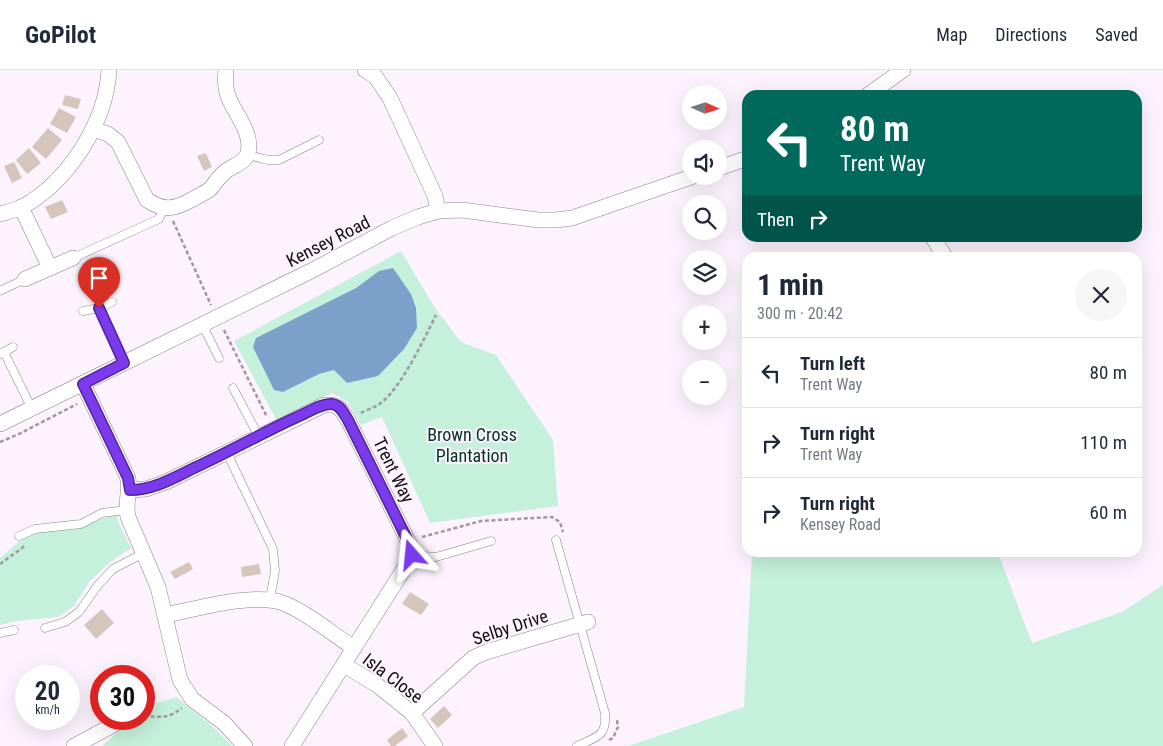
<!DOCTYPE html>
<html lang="en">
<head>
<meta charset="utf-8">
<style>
  :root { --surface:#fff; --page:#f6f6f7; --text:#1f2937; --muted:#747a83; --line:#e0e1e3 }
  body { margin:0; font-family:"Roboto Condensed",sans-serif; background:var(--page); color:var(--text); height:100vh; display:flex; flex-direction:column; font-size:19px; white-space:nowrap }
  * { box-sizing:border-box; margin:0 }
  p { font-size:16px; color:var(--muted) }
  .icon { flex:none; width:28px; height:28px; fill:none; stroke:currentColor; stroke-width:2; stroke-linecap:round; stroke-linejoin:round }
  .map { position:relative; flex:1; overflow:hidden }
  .details { position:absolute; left:742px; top:182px; width:400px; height:305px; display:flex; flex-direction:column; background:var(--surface); border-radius:15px; box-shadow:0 5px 20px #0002 }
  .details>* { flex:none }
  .top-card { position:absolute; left:742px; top:20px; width:400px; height:152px; border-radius:15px; box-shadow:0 5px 20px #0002; background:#00695c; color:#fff; overflow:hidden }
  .needle { width:32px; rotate:93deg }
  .controls { position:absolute; left:682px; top:15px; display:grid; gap:10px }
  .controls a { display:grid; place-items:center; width:45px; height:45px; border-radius:50%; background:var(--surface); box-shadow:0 5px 20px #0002; font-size:25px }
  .speed { position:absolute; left:15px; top:595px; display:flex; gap:10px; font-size:25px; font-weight:700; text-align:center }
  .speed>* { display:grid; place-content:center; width:65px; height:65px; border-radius:50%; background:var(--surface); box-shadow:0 5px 20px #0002; line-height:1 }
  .speed small { font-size:12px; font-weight:400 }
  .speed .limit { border:8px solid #d22; background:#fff; color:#111 }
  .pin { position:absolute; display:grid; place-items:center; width:42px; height:42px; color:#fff; margin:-51px -21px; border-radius:50% 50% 50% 0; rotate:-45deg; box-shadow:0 0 5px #0007 }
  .pin .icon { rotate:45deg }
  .me { position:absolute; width:55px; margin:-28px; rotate:342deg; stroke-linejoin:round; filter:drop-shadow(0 0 4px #0008) }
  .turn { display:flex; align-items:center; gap:18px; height:105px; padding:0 15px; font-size:22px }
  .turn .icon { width:65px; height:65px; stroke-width:2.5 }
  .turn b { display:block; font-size:35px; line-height:42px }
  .then { display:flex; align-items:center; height:48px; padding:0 15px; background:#0003; gap:10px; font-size:19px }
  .round { display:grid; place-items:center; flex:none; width:52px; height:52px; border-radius:26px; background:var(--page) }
  .head { display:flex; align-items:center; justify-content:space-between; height:85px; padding:0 15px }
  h1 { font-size:30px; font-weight:700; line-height:38px }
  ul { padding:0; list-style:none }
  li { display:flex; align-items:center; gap:15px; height:70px; padding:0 15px; border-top:1px solid var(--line) }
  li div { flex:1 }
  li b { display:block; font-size:19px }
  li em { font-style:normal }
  header { display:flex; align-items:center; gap:30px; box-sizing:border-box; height:70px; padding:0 25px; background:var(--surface); border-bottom:1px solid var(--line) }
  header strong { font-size:24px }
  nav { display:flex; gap:28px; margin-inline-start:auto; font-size:18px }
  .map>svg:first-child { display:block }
  .green { fill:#c5f0db; fill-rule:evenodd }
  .water { fill:#7ba0c9 }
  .building { fill:#d5c5bb }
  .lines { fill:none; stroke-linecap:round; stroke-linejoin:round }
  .service-casing { stroke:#8b808d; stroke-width:9 }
  .minor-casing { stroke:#8b808d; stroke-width:16 }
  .path { stroke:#a098a1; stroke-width:2.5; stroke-dasharray:4 2.5; stroke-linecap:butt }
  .service { stroke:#fff; stroke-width:8 }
  .minor { stroke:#fff; stroke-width:15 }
  .route-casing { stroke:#51269a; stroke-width:12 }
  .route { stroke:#7c3aed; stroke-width:9 }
  .labels { text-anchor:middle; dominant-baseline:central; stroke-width:4; stroke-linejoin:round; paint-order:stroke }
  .street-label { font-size:18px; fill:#130f13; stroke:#fdf3fe }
  .park-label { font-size:18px; fill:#003423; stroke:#fdf3fe }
</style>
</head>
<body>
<header>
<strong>GoPilot</strong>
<nav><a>Map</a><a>Directions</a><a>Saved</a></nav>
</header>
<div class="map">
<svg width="1163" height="676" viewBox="0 0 1163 676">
  <rect width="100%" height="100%" fill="#fdf3fe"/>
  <g class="green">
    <path d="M401 181 435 238 461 272 496 285 553 370 558 436 430 453 382 347 361 355 348 332 332 323 276 349 234 271ZM379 201 402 214 411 224 347 313 334 300 319 304 283 322 256 268 356 218Z"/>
    <polygon points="116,443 119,454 131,478 109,493 89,512 74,536 58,547 16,551 0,555 0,488 23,468 40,461 78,459"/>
    <polygon points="752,483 998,483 1032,573 1122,542 1163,515 1163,676 628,676 744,637"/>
    <polygon points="176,627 212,656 232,676 104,676 103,675 123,657 120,649 144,649 144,637"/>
  </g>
  <polygon class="water" points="393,198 411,224 416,238 417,258 404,279 378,306 347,313 334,300 319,304 283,322 274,320 253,277 256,268 356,218 379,201"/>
  <g class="building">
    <polygon points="65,25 81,29 78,39 62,35"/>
    <polygon points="59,38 76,47 67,63 50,54"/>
    <polygon points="48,58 62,70 46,89 32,77"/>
    <polygon points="29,78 41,93 27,104 16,90"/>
    <polygon points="206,83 212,97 204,101 197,86"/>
    <polygon points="14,92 22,108 12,113 4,96"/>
    <polygon points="62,130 68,142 51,149 45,137"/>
    <polygon points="189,492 193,499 175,509 170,502"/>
    <polygon points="259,494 261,504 242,507 241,497"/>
    <polygon points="410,522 429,534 421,545 402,534"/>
    <polygon points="102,539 114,553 96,569 84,555"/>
    <polygon points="444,636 452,645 438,658 430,649"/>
    <polygon points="402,658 408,666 395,676 391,676 387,670"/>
  </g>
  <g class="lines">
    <defs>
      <g id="service">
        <polyline points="248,85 268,90 279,90 319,70"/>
        <polyline points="73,188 159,149 164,137"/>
        <polyline points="0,221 25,209"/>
        <polyline points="99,238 124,293"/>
        <polyline points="83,241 99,238 112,232"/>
        <polyline points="202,254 219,288"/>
        <polyline points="4,282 32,339"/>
        <polyline points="0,284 13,277"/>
        <polyline points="233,318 259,367"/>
        <polyline points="227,383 273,479 275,501 270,529"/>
        <polyline points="19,466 35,459 81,454 102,443 126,440"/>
        <path d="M556 470 605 643C607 667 596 667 577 676"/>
        <polyline points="411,485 436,487 491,471"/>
        <polyline points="45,558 65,552 79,542 98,515 113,499 144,483"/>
        <polyline points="0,563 14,560"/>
      </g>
      <g id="minor">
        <polyline points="365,0 375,6 390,28 435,126 438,141"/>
        <polyline points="868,25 903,0"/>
        <path d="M93 59 108 64 118 72 147 130C165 142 175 139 193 129 198 126 205 123 210 119 215 114 219 106 225 102 232 95 245 94 248 83 253 62 235 45 228 26 225 18 225 9 226 0"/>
        <polyline points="719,98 748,88"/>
        <polyline points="21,137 50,198"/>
        <path d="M0 144C7 142 15 140 22 137 68 112 106 53 109 0"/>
        <polyline points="933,168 946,188"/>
        <polyline points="25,209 73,188"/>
        <path d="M83 314 128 408C130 422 125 434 128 447L158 517 180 610 192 629 224 653 245 676"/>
        <polyline points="0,354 313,200 392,158 418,147 438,141 462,140 538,150 556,150 572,148 694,106"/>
        <path d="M130 420 146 419 166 412 324 335C339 334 340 338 348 350L408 471 411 479 409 491 292 676"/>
        <path d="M165 545C197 539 253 522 283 533 305 541 334 565 354 578"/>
        <polyline points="344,595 377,615 412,643 435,676"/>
        <polyline points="412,643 473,588 486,582 588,552"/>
        <polyline points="74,676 115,654"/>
      </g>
    </defs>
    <use href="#service" class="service-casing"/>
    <use href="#minor" class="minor-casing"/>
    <g class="path">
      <polyline points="173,151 211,235"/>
      <polyline points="224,260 267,347"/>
      <path d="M361 343C367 340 376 337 382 332 402 316 424 269 436 245"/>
      <polyline points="0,372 19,364 77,334"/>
      <polyline points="422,467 481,451 552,447 560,452 563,462"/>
      <polyline points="0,494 26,475"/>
      <path d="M144 647C162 645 164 651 182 638"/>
      <polyline points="609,670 613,668 618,657 617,650"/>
    </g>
    <use href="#service" class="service"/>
    <use href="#minor" class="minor"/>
  </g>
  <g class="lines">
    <defs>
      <path id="route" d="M99 238 124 293 83 314 128 408 130 420C153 420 174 408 194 398 229 382 262 363 297 347 307 343 321 333 332 334 341 335 344 344 348 350L408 471 412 485"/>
    </defs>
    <use href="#route" class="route-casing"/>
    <use href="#route" class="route"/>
  </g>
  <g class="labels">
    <g class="street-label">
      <text transform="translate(328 171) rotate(-27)">Kensey Road</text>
      <text transform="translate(394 400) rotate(64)">Trent Way</text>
      <text transform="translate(510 557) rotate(-18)">Selby Drive</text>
      <text transform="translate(393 608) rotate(37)">Isla Close</text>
    </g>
    <g class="park-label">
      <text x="472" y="364">Brown Cross<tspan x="472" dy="21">Plantation</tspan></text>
    </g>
  </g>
</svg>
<div class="controls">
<a><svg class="needle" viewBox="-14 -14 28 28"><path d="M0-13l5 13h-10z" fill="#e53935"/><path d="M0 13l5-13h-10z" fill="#747a83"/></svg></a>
<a><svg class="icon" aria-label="sound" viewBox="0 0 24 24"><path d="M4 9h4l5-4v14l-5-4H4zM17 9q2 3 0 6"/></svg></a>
<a><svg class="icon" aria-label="search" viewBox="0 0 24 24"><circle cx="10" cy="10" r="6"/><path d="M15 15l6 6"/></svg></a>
<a><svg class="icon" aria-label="layers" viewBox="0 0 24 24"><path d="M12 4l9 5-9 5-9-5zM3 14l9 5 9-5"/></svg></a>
<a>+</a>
<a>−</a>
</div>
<div class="speed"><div>20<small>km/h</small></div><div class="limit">30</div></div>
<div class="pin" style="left:99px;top:238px;background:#d93025"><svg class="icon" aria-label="arrive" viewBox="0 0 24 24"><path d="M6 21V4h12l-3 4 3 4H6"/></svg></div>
<svg class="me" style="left:412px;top:485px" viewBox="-20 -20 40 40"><path d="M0-17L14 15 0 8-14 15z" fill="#7c3aed" stroke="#fff" stroke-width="4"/></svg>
<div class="top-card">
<div class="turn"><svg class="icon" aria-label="left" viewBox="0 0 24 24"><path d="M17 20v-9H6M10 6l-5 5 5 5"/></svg><div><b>80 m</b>Trent Way</div></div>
<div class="then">Then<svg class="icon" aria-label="right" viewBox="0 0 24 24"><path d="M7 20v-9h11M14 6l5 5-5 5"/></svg></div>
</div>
<section class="details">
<div class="head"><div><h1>1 min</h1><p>300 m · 20:42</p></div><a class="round"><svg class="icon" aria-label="close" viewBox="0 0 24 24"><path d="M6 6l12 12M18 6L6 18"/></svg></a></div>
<ul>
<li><svg class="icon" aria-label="left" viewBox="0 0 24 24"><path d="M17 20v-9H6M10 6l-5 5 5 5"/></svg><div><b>Turn left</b><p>Trent Way</p></div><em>80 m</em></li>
<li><svg class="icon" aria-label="right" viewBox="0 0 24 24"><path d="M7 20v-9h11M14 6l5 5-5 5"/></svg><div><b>Turn right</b><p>Trent Way</p></div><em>110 m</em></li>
<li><svg class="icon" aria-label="right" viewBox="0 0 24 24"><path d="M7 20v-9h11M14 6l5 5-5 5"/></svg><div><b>Turn right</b><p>Kensey Road</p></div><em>60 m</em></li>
</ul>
</section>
</div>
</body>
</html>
